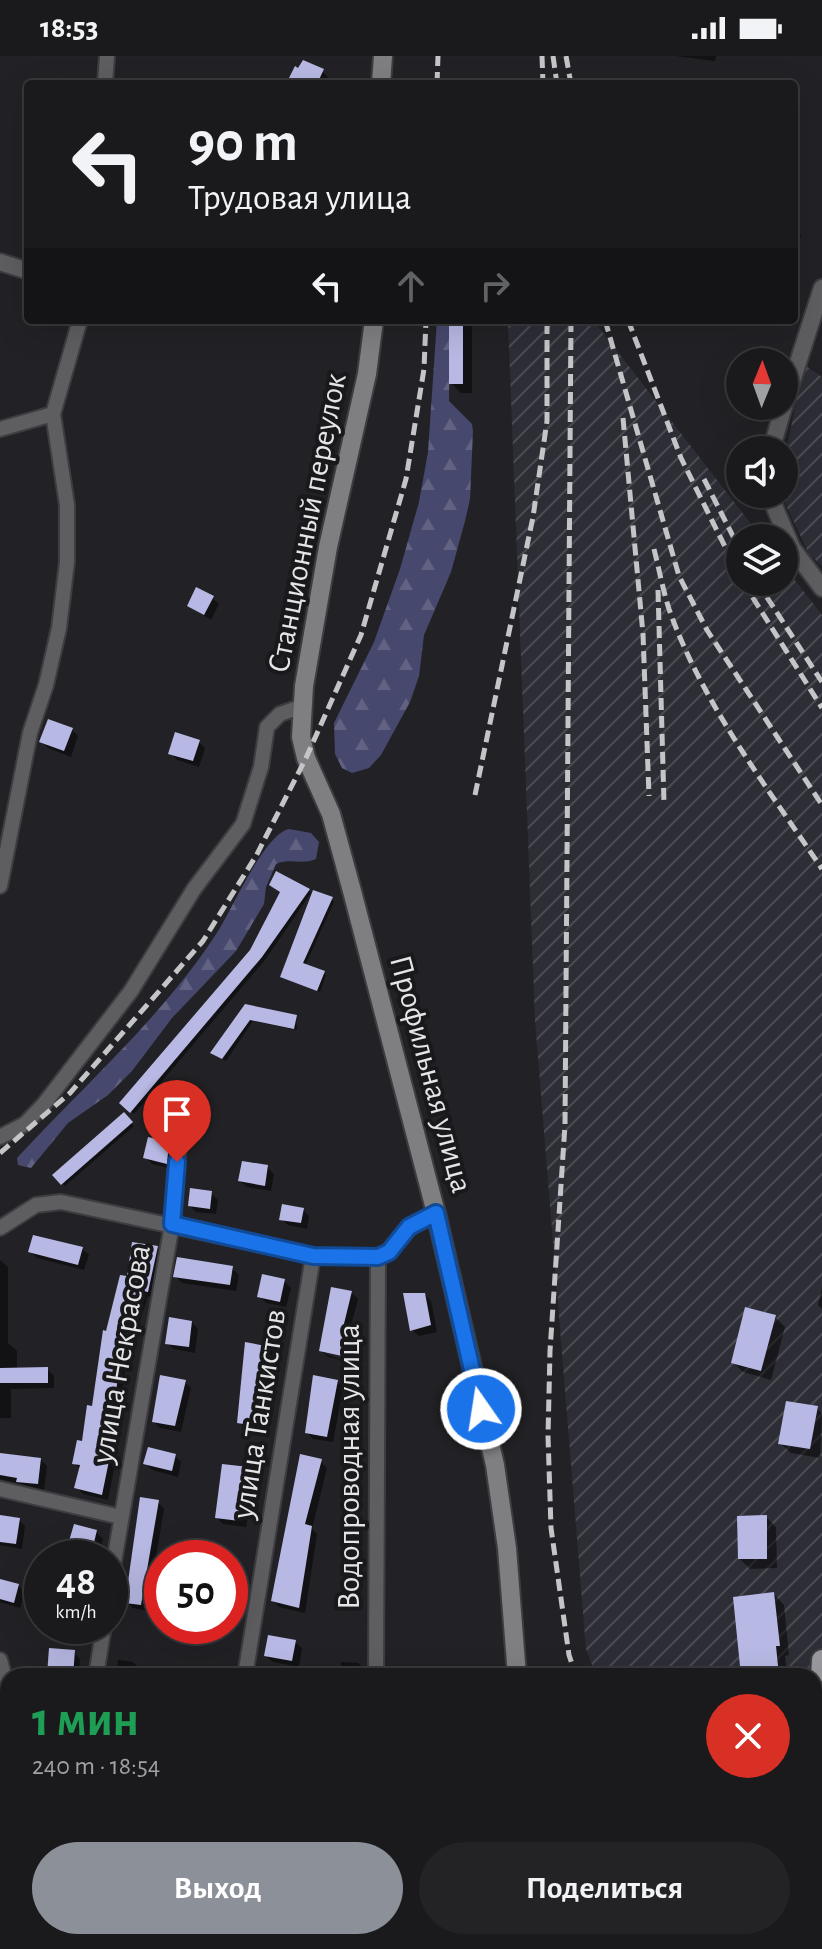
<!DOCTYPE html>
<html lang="ru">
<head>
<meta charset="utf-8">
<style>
  :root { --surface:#1a1a1c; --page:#232325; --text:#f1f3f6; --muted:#9fa1a3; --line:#38383b; --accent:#8c9099 }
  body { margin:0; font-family:"Alegreya Sans",sans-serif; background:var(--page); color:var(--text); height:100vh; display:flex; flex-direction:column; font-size:30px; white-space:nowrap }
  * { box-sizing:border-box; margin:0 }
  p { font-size:26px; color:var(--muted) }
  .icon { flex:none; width:44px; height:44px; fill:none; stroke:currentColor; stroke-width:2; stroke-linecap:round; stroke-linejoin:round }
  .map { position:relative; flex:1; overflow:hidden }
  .side { position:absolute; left:0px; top:1612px; width:822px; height:282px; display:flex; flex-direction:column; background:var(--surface); border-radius:24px 24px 0 0; box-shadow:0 8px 32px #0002,0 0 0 2px var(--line) }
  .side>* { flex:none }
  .hud { position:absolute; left:24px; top:24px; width:774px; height:244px; border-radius:8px; box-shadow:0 8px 32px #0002,0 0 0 2px var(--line); background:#1a1a1c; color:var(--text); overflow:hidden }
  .needle { width:52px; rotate:1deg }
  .buttons { position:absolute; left:726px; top:292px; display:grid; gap:16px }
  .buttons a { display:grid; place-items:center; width:72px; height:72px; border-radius:50%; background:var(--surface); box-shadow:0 8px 32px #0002,0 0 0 2px var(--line); font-size:40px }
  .speed { position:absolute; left:24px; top:1484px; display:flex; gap:16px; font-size:40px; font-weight:700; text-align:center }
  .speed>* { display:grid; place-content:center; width:104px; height:104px; border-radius:50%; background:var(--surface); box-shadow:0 8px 32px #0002,0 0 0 2px var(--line); line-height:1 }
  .speed small { font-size:20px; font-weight:400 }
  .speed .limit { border:12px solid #d22; background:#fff; color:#111 }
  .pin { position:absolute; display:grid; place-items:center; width:68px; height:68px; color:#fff; margin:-82px -34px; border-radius:50% 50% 50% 0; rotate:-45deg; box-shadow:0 0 8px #0007 }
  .pin .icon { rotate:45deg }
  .me { position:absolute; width:88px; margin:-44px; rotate:347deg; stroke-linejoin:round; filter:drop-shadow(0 0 6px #0008) }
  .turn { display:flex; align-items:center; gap:28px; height:168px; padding:0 32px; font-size:36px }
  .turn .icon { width:104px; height:104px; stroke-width:2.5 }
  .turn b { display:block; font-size:56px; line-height:68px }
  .lanes { display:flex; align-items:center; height:76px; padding:0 32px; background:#0003; justify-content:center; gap:40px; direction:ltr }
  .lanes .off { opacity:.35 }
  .round { display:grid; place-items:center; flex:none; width:84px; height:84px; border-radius:42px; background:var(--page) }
  .headline { display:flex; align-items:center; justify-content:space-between; height:136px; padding:0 32px }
  h1 { font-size:48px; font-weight:700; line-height:60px; color:#1e9e55 }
  .cta { display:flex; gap:16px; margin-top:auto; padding:16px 32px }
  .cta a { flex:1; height:92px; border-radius:48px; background:var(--accent); color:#fff; font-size:32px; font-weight:700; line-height:92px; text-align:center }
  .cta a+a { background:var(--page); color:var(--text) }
  .status { display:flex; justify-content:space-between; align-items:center; height:56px; padding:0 40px; background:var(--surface); direction:ltr }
  .status svg { height:22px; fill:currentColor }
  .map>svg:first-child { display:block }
  .industrial { fill:url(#industrial-furrows) }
  .forest { fill:url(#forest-firs) }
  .shadow { fill:#0007 }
  .building { fill:#b7b9e4 }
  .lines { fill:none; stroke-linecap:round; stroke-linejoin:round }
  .minor-casing { stroke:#3d3d41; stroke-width:18 }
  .tertiary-casing { stroke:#3d3d41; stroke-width:20 }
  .secondary-casing { stroke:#3d3d41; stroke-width:22 }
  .primary-casing { stroke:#3d3d41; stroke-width:24 }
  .minor { stroke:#5e5e60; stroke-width:14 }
  .tertiary { stroke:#5e5e60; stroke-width:16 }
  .secondary { stroke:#7f7f82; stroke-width:18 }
  .primary { stroke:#99999d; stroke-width:20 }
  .rail { stroke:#c4c5c7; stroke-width:5; stroke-dasharray:12 6; stroke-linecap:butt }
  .route-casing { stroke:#114b97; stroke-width:20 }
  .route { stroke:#1a73e8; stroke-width:14 }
  .labels { text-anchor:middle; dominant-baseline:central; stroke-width:8; stroke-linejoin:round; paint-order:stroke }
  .street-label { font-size:32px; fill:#e4e5e7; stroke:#19191c }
</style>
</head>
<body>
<div class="status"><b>18:53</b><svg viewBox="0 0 49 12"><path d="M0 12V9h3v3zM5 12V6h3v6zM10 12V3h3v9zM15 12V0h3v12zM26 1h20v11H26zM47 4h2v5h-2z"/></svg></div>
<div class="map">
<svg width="822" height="1893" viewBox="0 0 822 1893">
  <defs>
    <pattern id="industrial-furrows" width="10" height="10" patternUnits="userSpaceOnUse" patternTransform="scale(2)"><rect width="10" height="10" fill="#2d2d36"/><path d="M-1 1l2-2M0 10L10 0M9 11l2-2" fill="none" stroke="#4b4b53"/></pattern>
    <pattern id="forest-firs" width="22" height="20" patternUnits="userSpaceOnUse" patternTransform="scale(2)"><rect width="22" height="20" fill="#47486d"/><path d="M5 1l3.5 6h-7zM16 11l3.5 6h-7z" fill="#616282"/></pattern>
  </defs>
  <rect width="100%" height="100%" fill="#222226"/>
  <g class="industrial">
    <polygon points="508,264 593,264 762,482 740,482 740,526 784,526 784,510 822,559 822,1893 719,1893 712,1886 814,1886 814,1620 596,1620 586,1593 535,964"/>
    <polygon points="803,308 822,321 822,510 809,498 784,445 784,408"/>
  </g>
  <g class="forest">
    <polygon points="437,264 450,264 449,345 472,368 473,375 470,443 465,465 451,516 424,579 419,620 410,646 381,699 369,712 352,717 342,712 335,698 334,667 374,586 400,513 419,446 428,396"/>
    <path d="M289 773 311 777 319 786 316 803C302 809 290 802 276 808L266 831 264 848 236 895 172 962 132 1015 108 1039 68 1067 31 1112 18 1109 17 1102C86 1027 165 959 220 872 234 849 265 778 289 773Z"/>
  </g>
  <g class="shadow">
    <polygon points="675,0 716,0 715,5"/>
    <polygon points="322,15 328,21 325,28 289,28"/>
    <polygon points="794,173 801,179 794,204"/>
    <polygon points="451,264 472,264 472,337 461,337 451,327"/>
    <polygon points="212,542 219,548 211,564 189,550"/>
    <polygon points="72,674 78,680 71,701 48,692 42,686"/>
    <polygon points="199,686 205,692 199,711 177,704 171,697"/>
    <polygon points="308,835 311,837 265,904 134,1058 122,1047"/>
    <polygon points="332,843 334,846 305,910 326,919 320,936 283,921"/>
    <polygon points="246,950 296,961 297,974 253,965 226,1005 216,1000"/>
    <polygon points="124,1059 134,1070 65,1130 55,1119"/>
    <polygon points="168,1087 175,1094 173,1113 152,1108 145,1101"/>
    <polygon points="267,1111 274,1118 271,1135 247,1131 240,1125"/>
    <polygon points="211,1137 218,1144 216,1158 196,1156 190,1150"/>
    <polygon points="303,1154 309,1160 307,1173 288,1169 281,1163"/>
    <polygon points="157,1192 164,1198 154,1242 148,1240 126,1308 114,1395 117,1398 108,1444 83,1438 77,1431 81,1414 74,1407 84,1387 128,1223"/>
    <polygon points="82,1193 89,1199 84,1214 37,1202 30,1195"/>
    <polygon points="0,1204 8,1211 8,1287 17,1295 17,1314 47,1313 54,1320 54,1332 11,1333 11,1362 0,1362"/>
    <polygon points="232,1212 239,1219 236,1235 182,1227 175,1220"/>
    <polygon points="284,1225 291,1232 286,1251 266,1247 260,1240"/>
    <polygon points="822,1232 822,1253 818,1249"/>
    <polygon points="351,1236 358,1243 348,1281 353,1286 350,1300 326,1294 326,1298 348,1306 328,1301 321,1294"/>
    <polygon points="425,1239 431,1245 437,1276 419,1280 412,1274"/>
    <polygon points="775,1261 785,1271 771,1324 743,1316 733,1306"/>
    <polygon points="192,1266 198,1273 195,1297 174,1293 167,1287"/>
    <polygon points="270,1293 277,1299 263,1375 246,1373 239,1366"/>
    <polygon points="337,1325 343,1332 333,1386 313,1383 307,1377"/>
    <polygon points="185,1326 191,1332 181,1376 160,1372 154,1366"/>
    <polygon points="817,1352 822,1358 820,1402 791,1397 780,1387"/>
    <polygon points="0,1398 41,1404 47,1410 44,1434 0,1423"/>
    <polygon points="175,1400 181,1406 178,1421 152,1414 146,1408"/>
    <polygon points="320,1405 327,1412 312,1473 317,1478 305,1557 279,1551 273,1545"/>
    <polygon points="249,1413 255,1420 246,1471 223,1468 217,1462"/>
    <polygon points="158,1446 164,1453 147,1555 133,1552 127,1546"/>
    <polygon points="0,1461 19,1464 25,1470 22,1493 0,1489"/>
    <polygon points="766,1461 776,1471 777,1512 750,1513 740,1503"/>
    <polygon points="96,1476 103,1483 97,1502 76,1502 78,1491 72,1484"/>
    <polygon points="230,1512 237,1519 234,1566 230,1566"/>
    <polygon points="0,1525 18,1530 25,1536 20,1552 0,1546"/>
    <polygon points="774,1538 784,1549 789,1599 785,1600 787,1620 688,1620 742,1615"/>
    <polygon points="61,1570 86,1570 84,1579 66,1575"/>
    <polygon points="295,1586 302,1592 299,1611 273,1606 266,1600"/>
    <polygon points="74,1596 80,1603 79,1620 49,1618"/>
    <polygon points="118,1604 133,1606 140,1613 139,1620 116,1620"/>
    <polygon points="341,1606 358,1607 365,1614 364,1620 340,1620"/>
    <polygon points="158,1611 177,1612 183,1620 157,1620"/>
    <polygon points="203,1612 219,1619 220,1620 202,1620"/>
    <polygon points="0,1705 6,1712 0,1720"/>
    <polygon points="0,1843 8,1849 6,1874 0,1873"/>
    <polygon points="148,1886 175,1886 174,1893 146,1893"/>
    <polygon points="222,1886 249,1886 248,1893 220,1893"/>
    <polygon points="373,1888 392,1888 397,1893 372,1893"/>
    <polygon points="333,1891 335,1893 311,1893 311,1892"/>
  </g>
  <g class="building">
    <polygon points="303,4 324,13 317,28 286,28 295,10 298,12"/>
    <rect x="449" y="264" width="14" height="64"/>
    <polygon points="196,531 214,540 204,559 187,550"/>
    <polygon points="48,663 73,672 64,695 39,686"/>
    <polygon points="175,676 200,684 193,705 168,698"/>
    <polygon points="276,815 310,833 262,901 130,1057 119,1047 250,894 280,836 269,829"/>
    <polygon points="313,834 333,841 303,907 325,915 317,935 280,921"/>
    <polygon points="245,948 297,959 294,973 250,964 222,1003 210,997"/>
    <polygon points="124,1056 133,1066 61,1129 52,1119"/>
    <polygon points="148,1081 169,1086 167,1108 143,1102"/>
    <polygon points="242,1105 268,1109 265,1130 238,1125"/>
    <polygon points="190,1132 212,1135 210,1153 188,1150"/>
    <polygon points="282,1148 304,1152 301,1167 279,1164"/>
    <polygon points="33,1179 83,1191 78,1209 28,1196"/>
    <polygon points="132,1186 158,1190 148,1236 142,1235 121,1301 108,1389 112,1390 102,1439 74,1432 80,1409 72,1408 77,1384 82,1385 87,1349 92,1350 103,1274 106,1275 120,1219 127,1220"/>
    <polygon points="177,1201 233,1210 230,1229 173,1221"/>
    <polygon points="262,1218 285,1223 280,1246 257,1241"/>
    <polygon points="331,1231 352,1235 342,1276 348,1278 342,1300 319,1295"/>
    <polygon points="403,1237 425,1237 431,1269 410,1275"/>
    <polygon points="745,1251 776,1259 761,1315 731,1307"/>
    <polygon points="169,1261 192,1265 189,1291 165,1288"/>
    <polygon points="245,1286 271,1291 256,1370 237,1367"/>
    <polygon points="48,1311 48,1327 0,1327 0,1312"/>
    <polygon points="160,1319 186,1324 175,1370 152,1366"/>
    <polygon points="313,1319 338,1324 327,1381 305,1377"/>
    <polygon points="786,1345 818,1350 810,1393 778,1388"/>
    <polygon points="148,1391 176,1398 172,1415 143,1408"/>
    <polygon points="0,1397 41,1402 38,1428 16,1426 17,1422 0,1419"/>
    <polygon points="300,1398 322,1403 305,1468 312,1470 299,1552 271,1545"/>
    <polygon points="222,1408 249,1411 240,1465 215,1462"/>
    <polygon points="140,1441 159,1444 141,1549 125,1547"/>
    <polygon points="0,1459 20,1462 16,1488 0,1486"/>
    <polygon points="767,1459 767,1503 738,1503 737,1460"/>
    <polygon points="74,1468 97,1474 93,1491 69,1485"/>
    <polygon points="0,1523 19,1528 14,1547 0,1543"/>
    <polygon points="774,1536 780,1590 776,1590 779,1620 741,1620 733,1541"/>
    <polygon points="268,1579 296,1584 292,1605 264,1600"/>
    <polygon points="49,1592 75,1594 73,1620 47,1619"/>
  </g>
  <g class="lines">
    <defs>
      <g id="minor">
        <polyline points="105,28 107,0"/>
        <polyline points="0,373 53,358"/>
        <polyline points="0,830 30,677 46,629 59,572 67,506 67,449 53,358 80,264"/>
        <polyline points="0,1081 25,1068 44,1048 131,935 194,833 243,768 261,711 267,671 280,658 303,650"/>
        <polyline points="0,1172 36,1149 61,1146 313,1200 378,1201 389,1196 409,1171 436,1157"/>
        <polyline points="0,1433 121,1461"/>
        <polyline points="110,1529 172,1168 180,1075"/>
        <polyline points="0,1604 6,1627"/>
        <polyline points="96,1620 104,1570"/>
        <polyline points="245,1620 313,1200"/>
        <polyline points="376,1620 378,1201"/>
        <polyline points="0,1878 8,1880"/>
        <polyline points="42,1886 83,1893"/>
        <polyline points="196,1893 197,1886"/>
        <polyline points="361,1893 361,1886"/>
      </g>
      <g id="tertiary">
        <polyline points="0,206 28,215"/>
        <polyline points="784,350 822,232"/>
        <polyline points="771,394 784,350"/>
        <polyline points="769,438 792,492 822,532"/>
      </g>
      <g id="secondary">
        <polyline points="381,28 383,0"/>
        <polyline points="374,264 367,318 328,491 304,630 301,681 306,702 331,758 352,835 436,1157 495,1409 507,1492 517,1620"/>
        <polyline points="558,1886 560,1893"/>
      </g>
      <g id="primary">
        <polyline points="814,1736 822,1604"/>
        <polyline points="782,1893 786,1886"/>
      </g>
    </defs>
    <use href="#minor" class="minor-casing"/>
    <use href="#tertiary" class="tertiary-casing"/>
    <use href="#secondary" class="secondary-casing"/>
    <use href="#primary" class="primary-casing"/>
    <use href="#minor" class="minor"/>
    <use href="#tertiary" class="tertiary"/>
    <use href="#secondary" class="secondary"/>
    <use href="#primary" class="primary"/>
    <g class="rail">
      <polyline points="542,0 543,28"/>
      <polyline points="553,0 557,28"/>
      <polyline points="566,0 571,28"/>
      <polyline points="437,28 438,0"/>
      <polyline points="571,264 565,1069 550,1295 548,1380 551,1472 569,1599 576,1620"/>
      <polyline points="605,264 679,520 707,574 822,749"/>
      <polyline points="628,264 681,402 740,521"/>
      <polyline points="623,362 643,578 649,740"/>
      <polyline points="704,423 740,494"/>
      <path d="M654 493C659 513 663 534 669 553 702 647 767 731 822 813"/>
      <polyline points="743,526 822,652"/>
      <polyline points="757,526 822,626"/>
      <polyline points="658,534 664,747"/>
      <polyline points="475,739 533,461 547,365 547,264"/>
      <polyline points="0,1097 70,1037 203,885 256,800 306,702 361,579 406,423 424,313 426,264"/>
      <polyline points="687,1886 692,1893"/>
    </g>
  </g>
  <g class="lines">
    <defs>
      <polyline id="route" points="177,1106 172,1168 313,1200 378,1201 389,1196 409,1171 436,1157 481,1353"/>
    </defs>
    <use href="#route" class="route-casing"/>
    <use href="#route" class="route"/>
  </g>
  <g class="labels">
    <g class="street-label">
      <text transform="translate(307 467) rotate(-79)">Станционный переулок</text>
      <text transform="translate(431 1018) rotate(75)">Профильная улица</text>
      <text transform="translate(121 1298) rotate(-80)">улица Некрасова</text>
      <text transform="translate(259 1358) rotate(-81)">улица Танкистов</text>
      <text transform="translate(349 1411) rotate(-90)">Водопроводная улица</text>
    </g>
  </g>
</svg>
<div class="buttons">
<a><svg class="needle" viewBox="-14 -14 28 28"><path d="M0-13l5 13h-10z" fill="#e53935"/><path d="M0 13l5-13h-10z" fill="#9fa1a3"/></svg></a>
<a><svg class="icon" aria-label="sound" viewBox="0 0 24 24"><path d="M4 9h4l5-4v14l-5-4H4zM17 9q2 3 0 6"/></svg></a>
<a><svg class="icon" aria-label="layers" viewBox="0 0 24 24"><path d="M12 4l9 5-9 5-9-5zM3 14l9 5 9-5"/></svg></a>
</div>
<div class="speed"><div>48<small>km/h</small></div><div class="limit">50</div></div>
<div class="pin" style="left:177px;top:1106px;background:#d93025"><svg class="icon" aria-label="arrive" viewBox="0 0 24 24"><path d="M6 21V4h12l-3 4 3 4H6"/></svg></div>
<svg class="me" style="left:481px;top:1353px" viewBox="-20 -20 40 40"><circle r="17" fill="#1a73e8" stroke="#fff" stroke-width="3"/><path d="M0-11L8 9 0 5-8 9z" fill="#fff"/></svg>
<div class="hud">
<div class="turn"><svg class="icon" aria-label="left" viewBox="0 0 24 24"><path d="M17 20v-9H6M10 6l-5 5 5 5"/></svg><div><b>90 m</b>Трудовая улица</div></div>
<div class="lanes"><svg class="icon" aria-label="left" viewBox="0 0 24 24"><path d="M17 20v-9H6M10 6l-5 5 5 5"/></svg><svg class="icon off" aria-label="ahead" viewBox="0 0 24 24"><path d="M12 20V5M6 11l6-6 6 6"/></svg><svg class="icon off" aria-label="right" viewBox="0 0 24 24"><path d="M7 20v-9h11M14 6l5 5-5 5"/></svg></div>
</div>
<section class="side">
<div class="headline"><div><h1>1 мин</h1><p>240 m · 18:54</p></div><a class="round" style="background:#d93025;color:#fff"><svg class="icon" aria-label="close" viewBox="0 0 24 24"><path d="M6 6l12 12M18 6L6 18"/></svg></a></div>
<div class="cta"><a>Выход</a><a>Поделиться</a></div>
</section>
</div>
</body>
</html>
